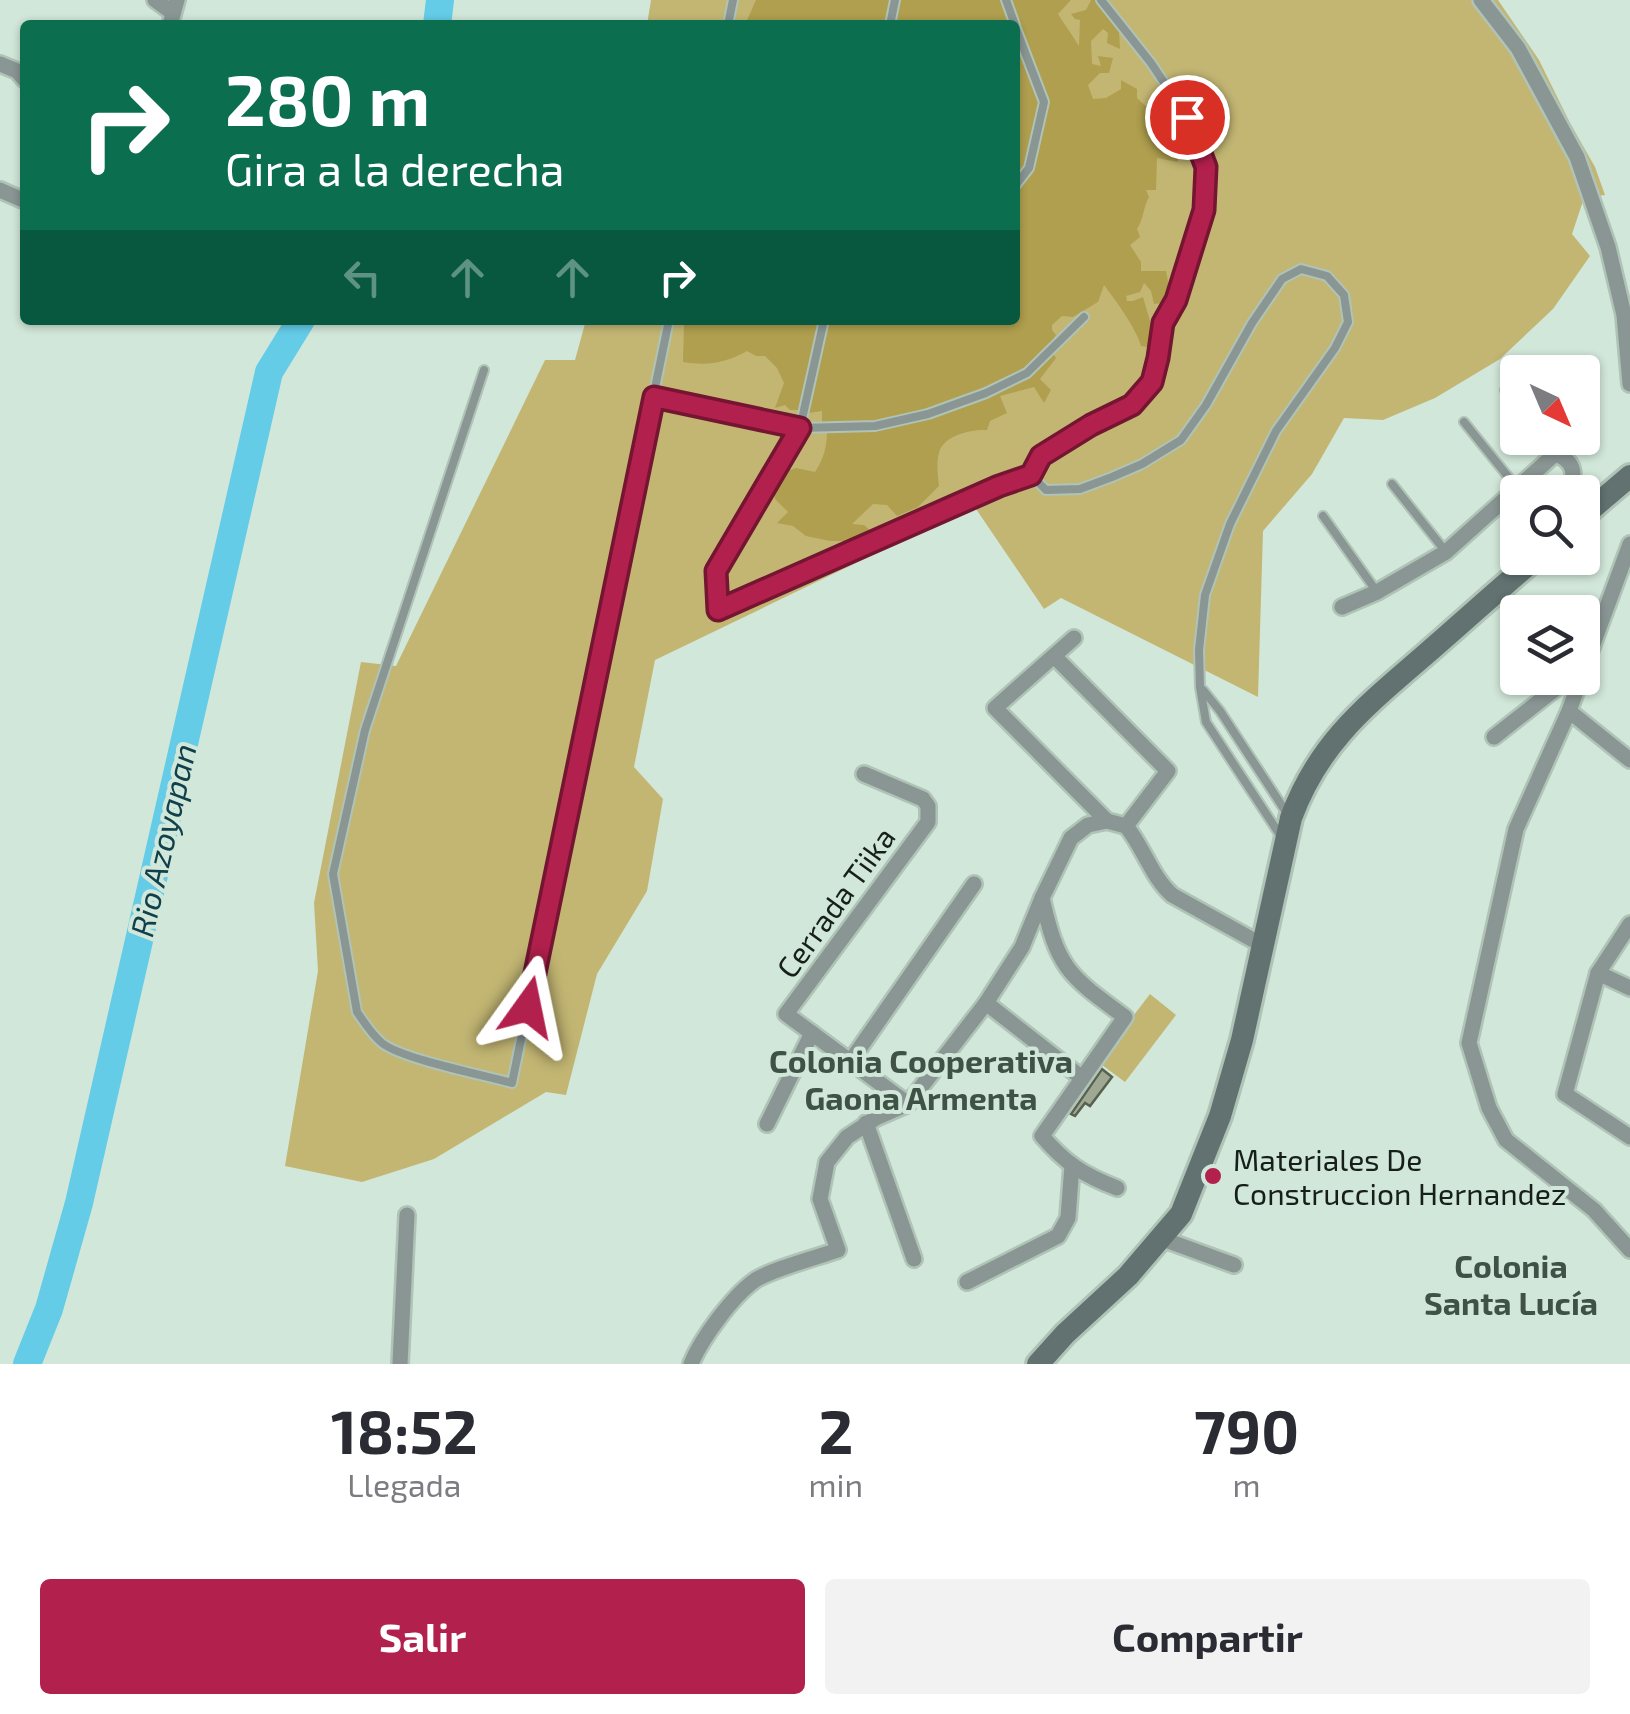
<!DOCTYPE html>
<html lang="es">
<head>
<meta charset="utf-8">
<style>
  :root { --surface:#fff; --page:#f2f2f3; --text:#2b2b33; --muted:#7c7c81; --accent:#b2204d }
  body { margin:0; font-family:"Exo 2",sans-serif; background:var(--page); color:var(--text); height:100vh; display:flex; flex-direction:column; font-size:38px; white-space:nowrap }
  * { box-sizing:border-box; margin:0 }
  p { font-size:32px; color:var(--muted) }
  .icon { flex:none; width:55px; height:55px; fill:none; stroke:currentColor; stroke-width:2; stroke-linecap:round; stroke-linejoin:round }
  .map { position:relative; height:1364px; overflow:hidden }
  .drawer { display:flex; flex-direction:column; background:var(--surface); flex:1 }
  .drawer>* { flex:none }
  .guide { position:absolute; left:20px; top:20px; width:1000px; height:305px; border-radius:10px; box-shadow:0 2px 8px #0004; background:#0b6e4f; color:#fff; overflow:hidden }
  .needle { width:65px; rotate:136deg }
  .buttons { position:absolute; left:1500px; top:355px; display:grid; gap:20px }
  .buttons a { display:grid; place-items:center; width:100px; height:100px; border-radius:10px; background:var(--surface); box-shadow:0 2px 8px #0004; font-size:50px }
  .pin { position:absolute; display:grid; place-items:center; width:85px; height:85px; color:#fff; margin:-42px; border:5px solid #fff; border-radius:50%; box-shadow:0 2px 10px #0007 }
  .me { position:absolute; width:110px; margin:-55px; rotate:12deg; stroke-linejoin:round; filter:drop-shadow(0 0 8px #0008) }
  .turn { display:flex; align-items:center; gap:35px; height:210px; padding:0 40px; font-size:45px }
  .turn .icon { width:130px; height:130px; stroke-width:2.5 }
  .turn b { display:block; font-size:70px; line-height:85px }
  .lanes { display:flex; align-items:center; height:95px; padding:0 40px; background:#0003; justify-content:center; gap:50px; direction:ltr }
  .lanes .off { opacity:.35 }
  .eta { display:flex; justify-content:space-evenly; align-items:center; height:170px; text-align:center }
  .eta b { font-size:60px; font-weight:700; line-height:70px }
  .action { display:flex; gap:20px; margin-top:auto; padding:20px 40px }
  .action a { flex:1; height:115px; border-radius:10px; background:var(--accent); color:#fff; font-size:40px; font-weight:700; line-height:115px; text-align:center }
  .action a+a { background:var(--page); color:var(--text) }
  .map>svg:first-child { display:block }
  .green { fill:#c3b673 }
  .forest { fill:#af9f4e }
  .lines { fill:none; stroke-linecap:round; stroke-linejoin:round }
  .river { stroke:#64cce7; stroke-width:28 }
  .building { fill:#9ea893; stroke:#58614e; stroke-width:2.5 }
  .lane-casing { stroke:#afc3b6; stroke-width:12 }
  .street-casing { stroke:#afc3b6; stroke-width:20 }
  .secondary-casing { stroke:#afc3b6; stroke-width:28 }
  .lane { stroke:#8a9694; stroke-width:8 }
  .street { stroke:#8a9694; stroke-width:15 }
  .secondary { stroke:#617270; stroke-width:22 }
  .route-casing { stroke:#741532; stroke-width:25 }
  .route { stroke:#b2204d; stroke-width:18 }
  .poi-dot { fill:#b2204d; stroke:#d1e7d9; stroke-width:4 }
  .labels { text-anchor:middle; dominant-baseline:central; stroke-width:8; stroke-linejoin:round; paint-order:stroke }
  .street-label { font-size:30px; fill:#161f19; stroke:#d1e7d9 }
  .poi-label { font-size:30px; fill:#161f19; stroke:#d1e7d9; text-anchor:start }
  .water-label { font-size:32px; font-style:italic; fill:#10404b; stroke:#d1e7d9 }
  .neighbourhood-label { font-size:32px; font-weight:bold; fill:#3f5246; stroke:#d1e7d9 }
</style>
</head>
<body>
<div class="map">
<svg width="1630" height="1364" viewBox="0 0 1630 1364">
  <rect width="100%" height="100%" fill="#d1e7d9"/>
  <g class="green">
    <polygon points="651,0 1498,0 1539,60 1570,123 1595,167 1605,195 1584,198 1572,234 1590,256 1553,309 1500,359 1435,398 1383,420 1344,418 1312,474 1263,531 1258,697 1061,598 1044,609 974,506 655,660 634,767 663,799 647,891 597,974 566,1095 546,1092 434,1159 362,1182 285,1166 318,971 314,903 361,662 396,666 545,360 575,360 586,320 1015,320 1015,25 647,25"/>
    <polygon points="1150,994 1176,1015 1125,1082 1098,1062"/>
  </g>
  <path class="forest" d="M756 0H1071L1058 14 1079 46 1080 20 1075 19 1071 14 1086 10 1091 0H1103L1123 21 1119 32 1120 49 1107 43 1108 33 1103 29 1091 41 1092 64 1101 66 1098 56 1113 58 1109 73H1100L1088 85 1093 99 1106 98 1121 89V80L1137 89V98L1152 112 1148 122 1164 123 1169 144 1178 153V162L1157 158 1156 190H1146L1149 197C1143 208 1144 218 1137 229L1140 237 1130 245 1141 262V271H1166L1169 286 1176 301 1154 304 1151 291 1144 283 1140 292 1126 296 1127 301H1133L1143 297 1152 328 1168 319 1158 349 1141 346C1136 328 1116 301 1104 285L1098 302 1073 317 1062 316 1052 325V330L1056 335 1049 347 1056 358 1040 379 1051 390 1044 403 1034 387 1000 396 1007 413 990 421 987 430C972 429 943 435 939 453 936 463 938 476 939 486L918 507 897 516 887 505 873 504 852 524 864 525 872 532 854 541H830L806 536 793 526 777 523 788 512 775 499 774 491 786 471 796 468 815 472C824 458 827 447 827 430L822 424V411L809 413 799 410H790L785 405 775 408 784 383 777 368 765 356H756L747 351C726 363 707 366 683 362L684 325 688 320H1015V25H745Z"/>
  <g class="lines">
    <g class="river">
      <polyline points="437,25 440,0"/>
      <polyline points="27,1364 49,1309 79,1203 269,372 301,320"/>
    </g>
  </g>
  <polygon class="building" points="1102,1069 1112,1077 1090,1106 1085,1103 1075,1116 1071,1114"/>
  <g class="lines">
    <defs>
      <g id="lane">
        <polyline points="1006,0 1015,25"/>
        <polyline points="1101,0 1151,63 1187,117 1205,167 1205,210 1176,300 1163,323 1158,357 1152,382 1132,405 1091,425 1041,456 1031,475 1046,490 1080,489 1112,477 1142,464 1181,440 1206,405 1252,323 1282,279 1301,269 1327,276 1344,295 1348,322 1335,348 1276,431 1230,524 1205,595 1199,650 1200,687 1206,722 1282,838"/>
        <polyline points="728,25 733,0"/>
        <polyline points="890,25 895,0"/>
        <polyline points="1015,26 1044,102 1029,168 1015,186"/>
        <polyline points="824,320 800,428 716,571 718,610 999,485 1031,475"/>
        <path d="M484 370 365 730 333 874 357 1012C364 1022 372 1035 382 1043 402 1059 483 1075 512 1083L669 320"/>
        <polyline points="1505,390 1518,405"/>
        <polyline points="654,397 800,428 875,426 928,414 986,393 1027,373 1084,317"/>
        <polyline points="1464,422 1518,489"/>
        <polyline points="1542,438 1555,454"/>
        <polyline points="1392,484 1446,552"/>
        <polyline points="1323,516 1377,592"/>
        <polyline points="1203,690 1220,711 1288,815"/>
      </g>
      <g id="street">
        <polyline points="155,0 173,13"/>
        <polyline points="1481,0 1518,48 1577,157 1608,247 1624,315 1630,384"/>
        <polyline points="170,25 177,0"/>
        <polyline points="0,64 17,71 25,80"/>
        <polyline points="0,190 25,201"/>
        <path d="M1342 607 1377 592 1446 552 1555 454C1576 461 1575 475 1570 492"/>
        <polyline points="1074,638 995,708 1107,821"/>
        <polyline points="1054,656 1168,771 1126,826"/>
        <polyline points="1582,674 1630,544"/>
        <polyline points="1581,678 1569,711 1516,829 1469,1043 1489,1108 1506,1140 1594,1210 1630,1250"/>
        <polyline points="1569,711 1630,760"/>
        <polyline points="1494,737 1569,678"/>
        <polyline points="864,774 923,799 928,806 928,822 786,1014 908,1104"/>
        <path d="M1126 826C1144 848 1151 876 1172 895L1264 946"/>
        <path d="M1042 898C1058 969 1068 975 1125 1017L1042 1136C1065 1163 1083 1175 1117 1188"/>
        <polyline points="1630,924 1598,973 1565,1094 1630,1137"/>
        <polyline points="1598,973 1630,988"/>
        <polyline points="986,1003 1082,1078"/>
        <polyline points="850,1062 974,884"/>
        <polyline points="866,1123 914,1259"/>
        <polyline points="767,1124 812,1033"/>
        <polyline points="1160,1238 1234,1265"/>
        <polyline points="967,1282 1058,1236 1068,1218 1072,1165"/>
        <polyline points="400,1364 407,1215"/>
        <path d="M691 1364C701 1339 732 1297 754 1281 769 1270 818 1257 838 1250L820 1199 827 1162 847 1137 876 1118 908 1104 986 1003 1022 947 1042 898 1071 838 1088 825 1107 821 1126 826"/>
      </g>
      <g id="secondary">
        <polyline points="1582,517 1630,476"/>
        <path d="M1038 1364 1065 1334 1128 1276 1181 1214 1220 1116 1242 1040 1291 818C1319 742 1366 706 1426 654 1463 622 1499 589 1536 558"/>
      </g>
    </defs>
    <use href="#lane" class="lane-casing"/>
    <use href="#street" class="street-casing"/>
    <use href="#secondary" class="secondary-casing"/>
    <use href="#lane" class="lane"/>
    <use href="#street" class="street"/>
    <use href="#secondary" class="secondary"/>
  </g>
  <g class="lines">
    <defs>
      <polyline id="route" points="528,1007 654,397 800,428 716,571 718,610 999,486 1031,475 1041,456 1091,425 1132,405 1152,382 1158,358 1163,323 1176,300 1204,210 1206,167 1187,117"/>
    </defs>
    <use href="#route" class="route-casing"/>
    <use href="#route" class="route"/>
  </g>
  <circle class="poi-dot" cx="1213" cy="1176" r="10"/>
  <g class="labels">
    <g class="street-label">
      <text transform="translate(835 902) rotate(-54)">Cerrada Tiika</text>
    </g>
    <g class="poi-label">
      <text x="1233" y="1159">Materiales De<tspan x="1233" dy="34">Construccion Hernandez</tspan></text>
    </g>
    <g class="water-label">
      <text transform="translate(162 840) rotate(-77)">Rio Azoyapan</text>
    </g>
    <g class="neighbourhood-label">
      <text x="921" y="1060">Colonia Cooperativa<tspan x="921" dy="37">Gaona Armenta</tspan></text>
      <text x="1511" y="1265">Colonia<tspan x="1511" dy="37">Santa Lucía</tspan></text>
    </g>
  </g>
</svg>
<div class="buttons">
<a><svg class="needle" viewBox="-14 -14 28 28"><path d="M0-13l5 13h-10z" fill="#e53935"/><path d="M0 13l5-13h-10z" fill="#7c7c81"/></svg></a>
<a><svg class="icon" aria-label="search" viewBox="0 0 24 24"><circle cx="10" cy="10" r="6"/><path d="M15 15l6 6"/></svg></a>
<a><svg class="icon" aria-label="layers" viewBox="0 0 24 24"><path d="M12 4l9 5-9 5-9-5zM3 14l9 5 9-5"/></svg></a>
</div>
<div class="pin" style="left:1187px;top:117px;background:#d93025"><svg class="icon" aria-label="arrive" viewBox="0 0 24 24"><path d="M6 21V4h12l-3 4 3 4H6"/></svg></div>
<svg class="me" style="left:528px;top:1007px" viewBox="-20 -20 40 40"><path d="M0-17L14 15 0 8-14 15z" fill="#b2204d" stroke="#fff" stroke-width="4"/></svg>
<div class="guide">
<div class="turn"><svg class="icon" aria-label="right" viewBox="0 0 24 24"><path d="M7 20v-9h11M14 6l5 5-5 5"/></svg><div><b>280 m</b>Gira a la derecha</div></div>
<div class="lanes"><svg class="icon off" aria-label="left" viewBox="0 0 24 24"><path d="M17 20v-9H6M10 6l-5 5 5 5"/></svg><svg class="icon off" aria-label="ahead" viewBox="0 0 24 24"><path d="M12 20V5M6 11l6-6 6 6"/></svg><svg class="icon off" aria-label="ahead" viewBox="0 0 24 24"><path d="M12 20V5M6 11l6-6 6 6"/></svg><svg class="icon" aria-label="right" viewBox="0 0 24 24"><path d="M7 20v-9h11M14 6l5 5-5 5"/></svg></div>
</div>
</div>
<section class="drawer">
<div class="eta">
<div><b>18:52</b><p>Llegada</p></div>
<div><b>2</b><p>min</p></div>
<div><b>790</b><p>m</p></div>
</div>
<div class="action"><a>Salir</a><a>Compartir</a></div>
</section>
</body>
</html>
